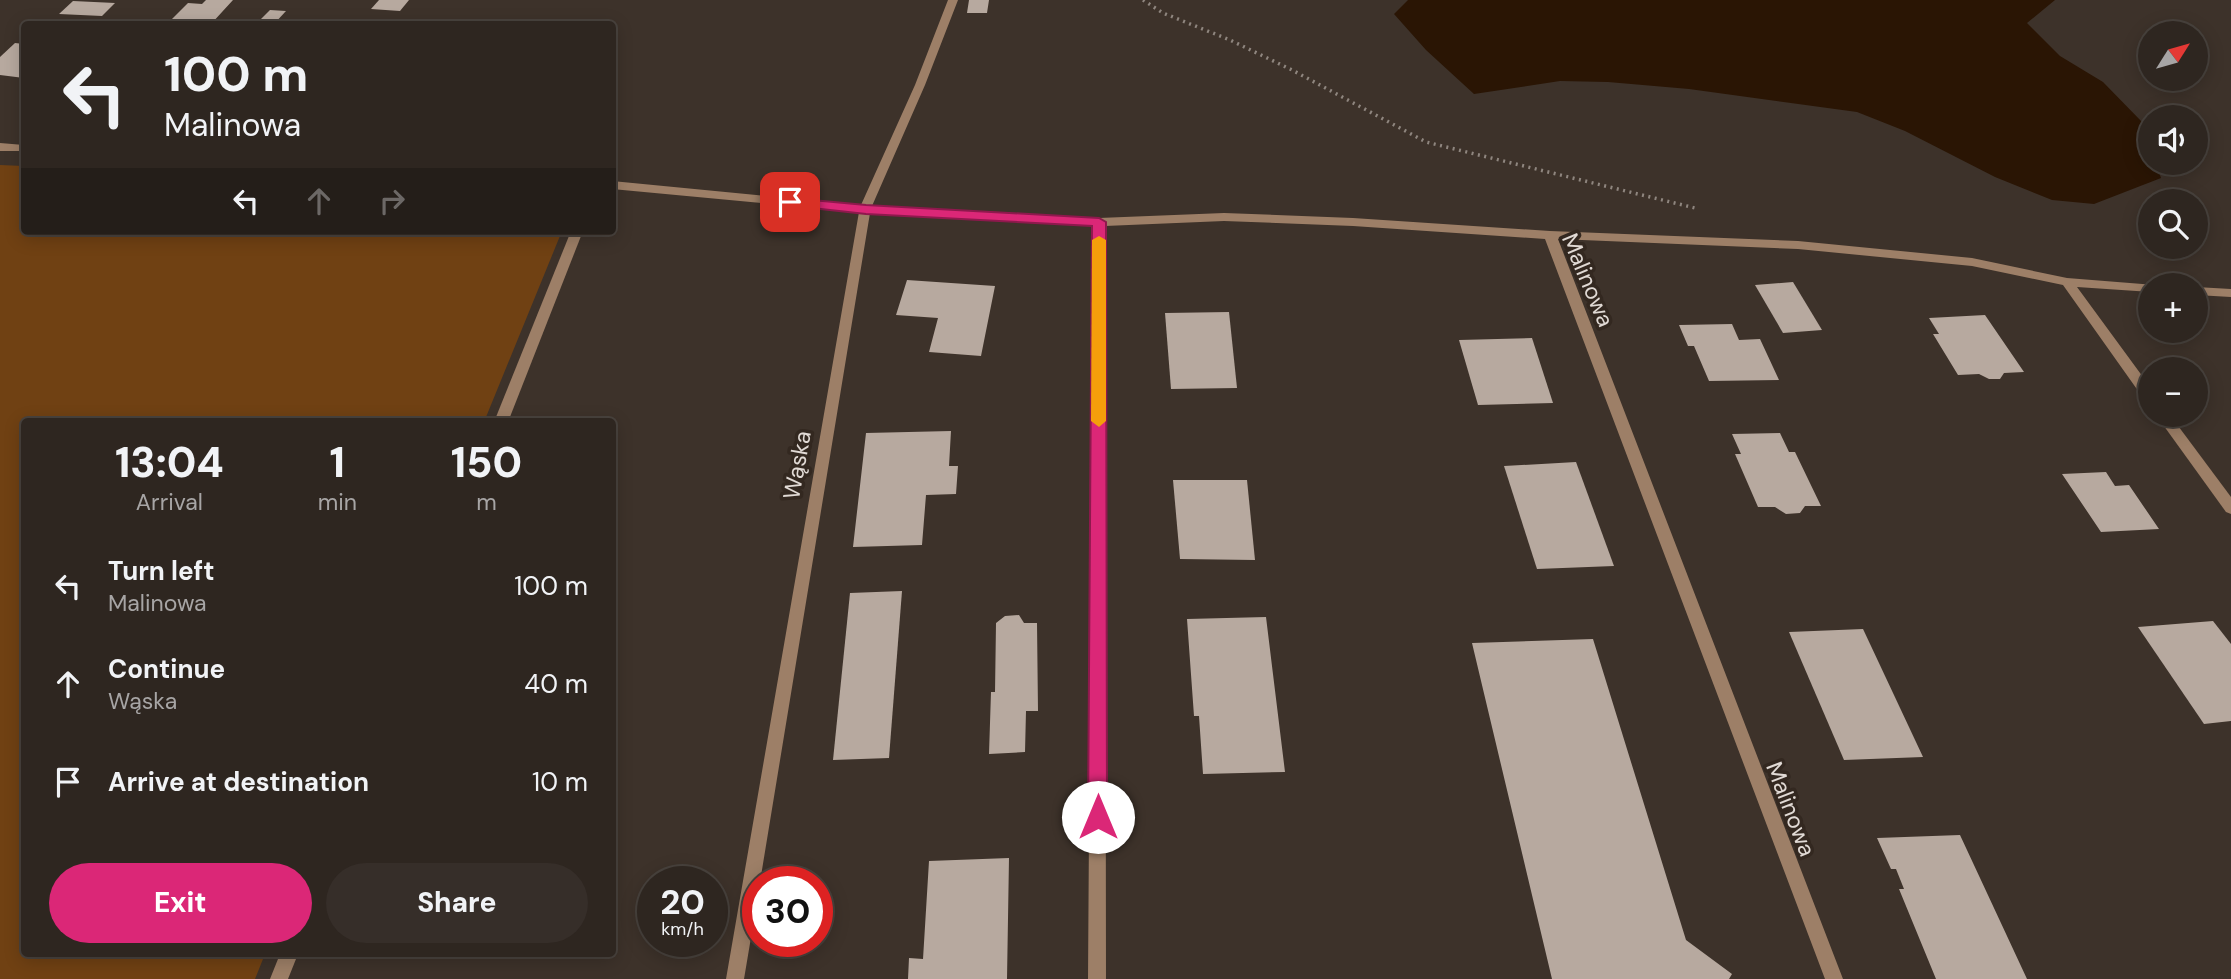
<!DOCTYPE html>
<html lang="en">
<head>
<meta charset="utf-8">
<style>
  :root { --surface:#2e2620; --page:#362e29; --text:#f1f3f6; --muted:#a7a5a5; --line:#49433e; --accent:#db2777 }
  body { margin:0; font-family:"DM Sans",sans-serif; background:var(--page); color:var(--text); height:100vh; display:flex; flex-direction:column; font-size:26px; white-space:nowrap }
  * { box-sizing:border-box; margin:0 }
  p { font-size:23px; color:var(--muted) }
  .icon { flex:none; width:38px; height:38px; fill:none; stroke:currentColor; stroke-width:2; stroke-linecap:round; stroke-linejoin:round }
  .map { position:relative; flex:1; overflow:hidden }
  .panel { position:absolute; left:21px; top:418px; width:595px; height:539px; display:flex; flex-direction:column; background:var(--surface); border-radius:7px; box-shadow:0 4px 18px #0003,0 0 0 2px var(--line) }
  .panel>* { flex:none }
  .hud { position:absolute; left:21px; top:21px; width:595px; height:214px; border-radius:7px; box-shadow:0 4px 18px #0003,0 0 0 2px var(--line); background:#2e2620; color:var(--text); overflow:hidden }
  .needle { width:46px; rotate:53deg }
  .controls { position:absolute; left:2138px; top:21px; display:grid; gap:14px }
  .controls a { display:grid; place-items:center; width:70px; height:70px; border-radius:50%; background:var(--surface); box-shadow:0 4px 18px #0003,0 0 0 2px var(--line); font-size:35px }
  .speed { position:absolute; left:637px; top:866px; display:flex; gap:14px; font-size:35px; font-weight:700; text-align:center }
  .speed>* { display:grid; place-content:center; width:91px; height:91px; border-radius:50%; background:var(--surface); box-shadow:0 4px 18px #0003,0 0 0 2px var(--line); line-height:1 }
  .speed small { font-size:18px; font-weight:400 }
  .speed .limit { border:10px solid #d22; background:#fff; color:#111 }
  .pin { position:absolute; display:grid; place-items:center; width:60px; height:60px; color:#fff; margin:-30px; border-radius:14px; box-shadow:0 4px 10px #0006 }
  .me { position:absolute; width:77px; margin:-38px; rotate:0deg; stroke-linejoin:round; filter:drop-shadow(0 0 5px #0008) }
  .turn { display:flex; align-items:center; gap:24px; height:147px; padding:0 28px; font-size:32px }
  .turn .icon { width:91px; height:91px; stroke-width:2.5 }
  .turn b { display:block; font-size:49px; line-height:60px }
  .lanes { display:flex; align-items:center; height:66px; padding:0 28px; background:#0003; justify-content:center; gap:35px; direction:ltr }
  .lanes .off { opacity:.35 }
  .eta { display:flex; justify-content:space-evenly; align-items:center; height:119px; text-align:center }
  .eta b { font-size:42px; font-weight:800; line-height:49px }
  .primary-button { display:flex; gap:14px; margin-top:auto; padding:14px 28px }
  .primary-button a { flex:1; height:80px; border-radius:42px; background:var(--accent); color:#fff; font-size:28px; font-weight:800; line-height:80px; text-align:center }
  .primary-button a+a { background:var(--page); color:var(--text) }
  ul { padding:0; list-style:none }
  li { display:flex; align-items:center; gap:21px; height:98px; padding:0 28px }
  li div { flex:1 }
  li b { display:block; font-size:26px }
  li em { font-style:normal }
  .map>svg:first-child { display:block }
  .green { fill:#704113 }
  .water { fill:#2a1504 }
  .building { fill:#b7a99f }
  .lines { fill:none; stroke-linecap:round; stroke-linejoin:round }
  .path { stroke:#8f867f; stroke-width:3.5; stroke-dasharray:2 4.5; stroke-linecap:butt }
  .minor { fill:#9d7f67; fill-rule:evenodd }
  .route { fill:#db2777; stroke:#8e194d; stroke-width:2 }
  .slow { fill:#f59e0b }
  .labels { text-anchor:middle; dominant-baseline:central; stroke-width:7; stroke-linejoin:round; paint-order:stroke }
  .street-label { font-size:23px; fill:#e1dad5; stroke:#332820 }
</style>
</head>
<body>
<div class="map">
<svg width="2231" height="979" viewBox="0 0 2231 979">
  <rect width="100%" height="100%" fill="#3d322a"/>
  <polygon class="green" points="0,165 24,166 24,231 562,231 484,422 24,422 24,954 265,954 255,979 0,979"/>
  <polygon class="water" points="1408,0 2055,0 2027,23 2060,56 2103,82 2143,123 2151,147 2151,163 2156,163 2161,178 2094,204 2052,200 1995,177 1905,131 1857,112 1689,89 1608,82 1560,81 1474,94 1426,50 1394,14"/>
  <g class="building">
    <polygon points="206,0 233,0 211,24 170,21 188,3 202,4"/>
    <polygon points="379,0 409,0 400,11 371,9"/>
    <polygon points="969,0 989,0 987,13 967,13"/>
    <polygon points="73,1 115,3 102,16 59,14"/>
    <polygon points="270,10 286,11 274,24 256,24"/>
    <polygon points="15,43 24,44 24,78 0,75 0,57"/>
    <polygon points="907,280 995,286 981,356 929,352 938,318 896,315"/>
    <polygon points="1793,282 1822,330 1783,333 1755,285"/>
    <polygon points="1229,312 1237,388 1171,389 1165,313"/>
    <polygon points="1985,315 2024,372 2004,373 2000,379 1989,379 1979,374 1958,375 1933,334 1939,334 1929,318"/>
    <polygon points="1732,324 1739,340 1760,339 1779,380 1709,381 1694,346 1688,346 1679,325"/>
    <polygon points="1532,338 1553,403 1478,405 1459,340"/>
    <polygon points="951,431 949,466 958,466 956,494 926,495 922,545 853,547 866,433"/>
    <polygon points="1780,433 1789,452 1795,452 1821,506 1805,506 1800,513 1786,514 1775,507 1758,507 1735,454 1741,454 1732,434"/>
    <polygon points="1576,462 1614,566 1537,569 1504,466"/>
    <polygon points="2106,472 2115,486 2129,485 2159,529 2101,532 2062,474"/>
    <polygon points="1173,480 1247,480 1255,560 1180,559"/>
    <polygon points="902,591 889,758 833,760 850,593"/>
    <polygon points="1019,615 1024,623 1037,623 1038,711 1026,711 1025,752 989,754 991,692 995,692 996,623 1005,616"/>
    <polygon points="1266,617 1285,772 1203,774 1199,716 1194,716 1187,619"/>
    <polygon points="2213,621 2231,644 2231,721 2204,724 2138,627"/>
    <polygon points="1863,629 1923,757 1844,760 1789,632"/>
    <polygon points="1593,639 1686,940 1732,974 1729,979 1552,979 1472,643"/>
    <polygon points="1960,835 2027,979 1936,979 1899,889 1904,889 1896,869 1891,869 1877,838"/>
    <polygon points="1009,858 1007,979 908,979 909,958 923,959 929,861"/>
  </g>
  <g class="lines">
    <polyline class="path" points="1143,0 1163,13 1230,40 1292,70 1426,142 1695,208"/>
    <g class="minor">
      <polygon points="948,0 958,0 925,85 872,206 1099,218 1224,213 1353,218 1550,231 1798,241 1972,258 2067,278 2155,285 2151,285 2151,292 2077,287 2151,388 2151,403 2146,402 2063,285 1972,266 1798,249 1558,239 1843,979 1825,979 1545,239 1353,226 1224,221 1105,226 1106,979 1088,979 1093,226 870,213 760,882 758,882 758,896 744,979 726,979 859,212 612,189 612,181 861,205 915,85"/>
      <polygon points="0,143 24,145 24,151 0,151"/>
      <polygon points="571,231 583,231 508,422 494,422"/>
      <polygon points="2196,287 2231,289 2231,297 2196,295"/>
      <polygon points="2156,415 2170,415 2231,497 2231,514 2226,512"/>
      <polygon points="280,954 298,954 288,979 270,979"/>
    </g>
  </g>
  <polygon class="route" points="790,198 866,205 1099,218 1106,222 1107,817 1104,823 1098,826 1091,823 1088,817 1092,226 866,214 785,205 785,199"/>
  <polygon class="slow" points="1099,236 1106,240 1106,421 1099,427 1091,421 1092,240"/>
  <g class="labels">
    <g class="street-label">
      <text transform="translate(1588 280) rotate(67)">Malinowa</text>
      <text transform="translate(797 465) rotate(-80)">Wąska</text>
      <text transform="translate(1791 809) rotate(69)">Malinowa</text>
    </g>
  </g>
</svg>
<div class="controls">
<a><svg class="needle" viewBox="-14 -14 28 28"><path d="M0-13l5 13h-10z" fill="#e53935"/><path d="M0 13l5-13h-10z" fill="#a7a5a5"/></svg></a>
<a><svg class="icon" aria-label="sound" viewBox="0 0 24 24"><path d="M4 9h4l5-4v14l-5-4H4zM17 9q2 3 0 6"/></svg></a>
<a><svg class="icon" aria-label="search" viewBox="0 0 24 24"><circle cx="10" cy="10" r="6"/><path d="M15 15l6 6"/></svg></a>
<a>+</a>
<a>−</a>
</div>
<div class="speed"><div>20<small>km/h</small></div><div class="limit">30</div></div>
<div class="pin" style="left:790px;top:202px;background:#d93025"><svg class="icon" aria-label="arrive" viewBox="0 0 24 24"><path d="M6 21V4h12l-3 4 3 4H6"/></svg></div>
<svg class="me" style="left:1098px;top:817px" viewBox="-20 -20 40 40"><circle r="19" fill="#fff"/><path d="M0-13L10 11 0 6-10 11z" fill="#db2777"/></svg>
<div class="hud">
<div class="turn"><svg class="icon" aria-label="left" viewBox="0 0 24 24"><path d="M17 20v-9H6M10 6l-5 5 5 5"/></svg><div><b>100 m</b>Malinowa</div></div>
<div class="lanes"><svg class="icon" aria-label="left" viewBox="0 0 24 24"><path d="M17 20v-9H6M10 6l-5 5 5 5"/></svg><svg class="icon off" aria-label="ahead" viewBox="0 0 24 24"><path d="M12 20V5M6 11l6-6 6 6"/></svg><svg class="icon off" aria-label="right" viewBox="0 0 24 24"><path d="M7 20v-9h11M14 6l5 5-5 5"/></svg></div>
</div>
<section class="panel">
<div class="eta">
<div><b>13:04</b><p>Arrival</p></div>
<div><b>1</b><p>min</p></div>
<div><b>150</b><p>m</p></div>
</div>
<ul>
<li><svg class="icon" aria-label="left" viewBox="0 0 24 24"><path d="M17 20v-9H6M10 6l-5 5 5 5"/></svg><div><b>Turn left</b><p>Malinowa</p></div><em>100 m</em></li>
<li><svg class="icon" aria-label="ahead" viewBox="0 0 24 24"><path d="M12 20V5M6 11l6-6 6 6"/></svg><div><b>Continue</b><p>Wąska</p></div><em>40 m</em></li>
<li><svg class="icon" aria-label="arrive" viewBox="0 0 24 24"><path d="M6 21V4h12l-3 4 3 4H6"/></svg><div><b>Arrive at destination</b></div><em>10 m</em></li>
</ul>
<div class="primary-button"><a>Exit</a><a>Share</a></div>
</section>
</div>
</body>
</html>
